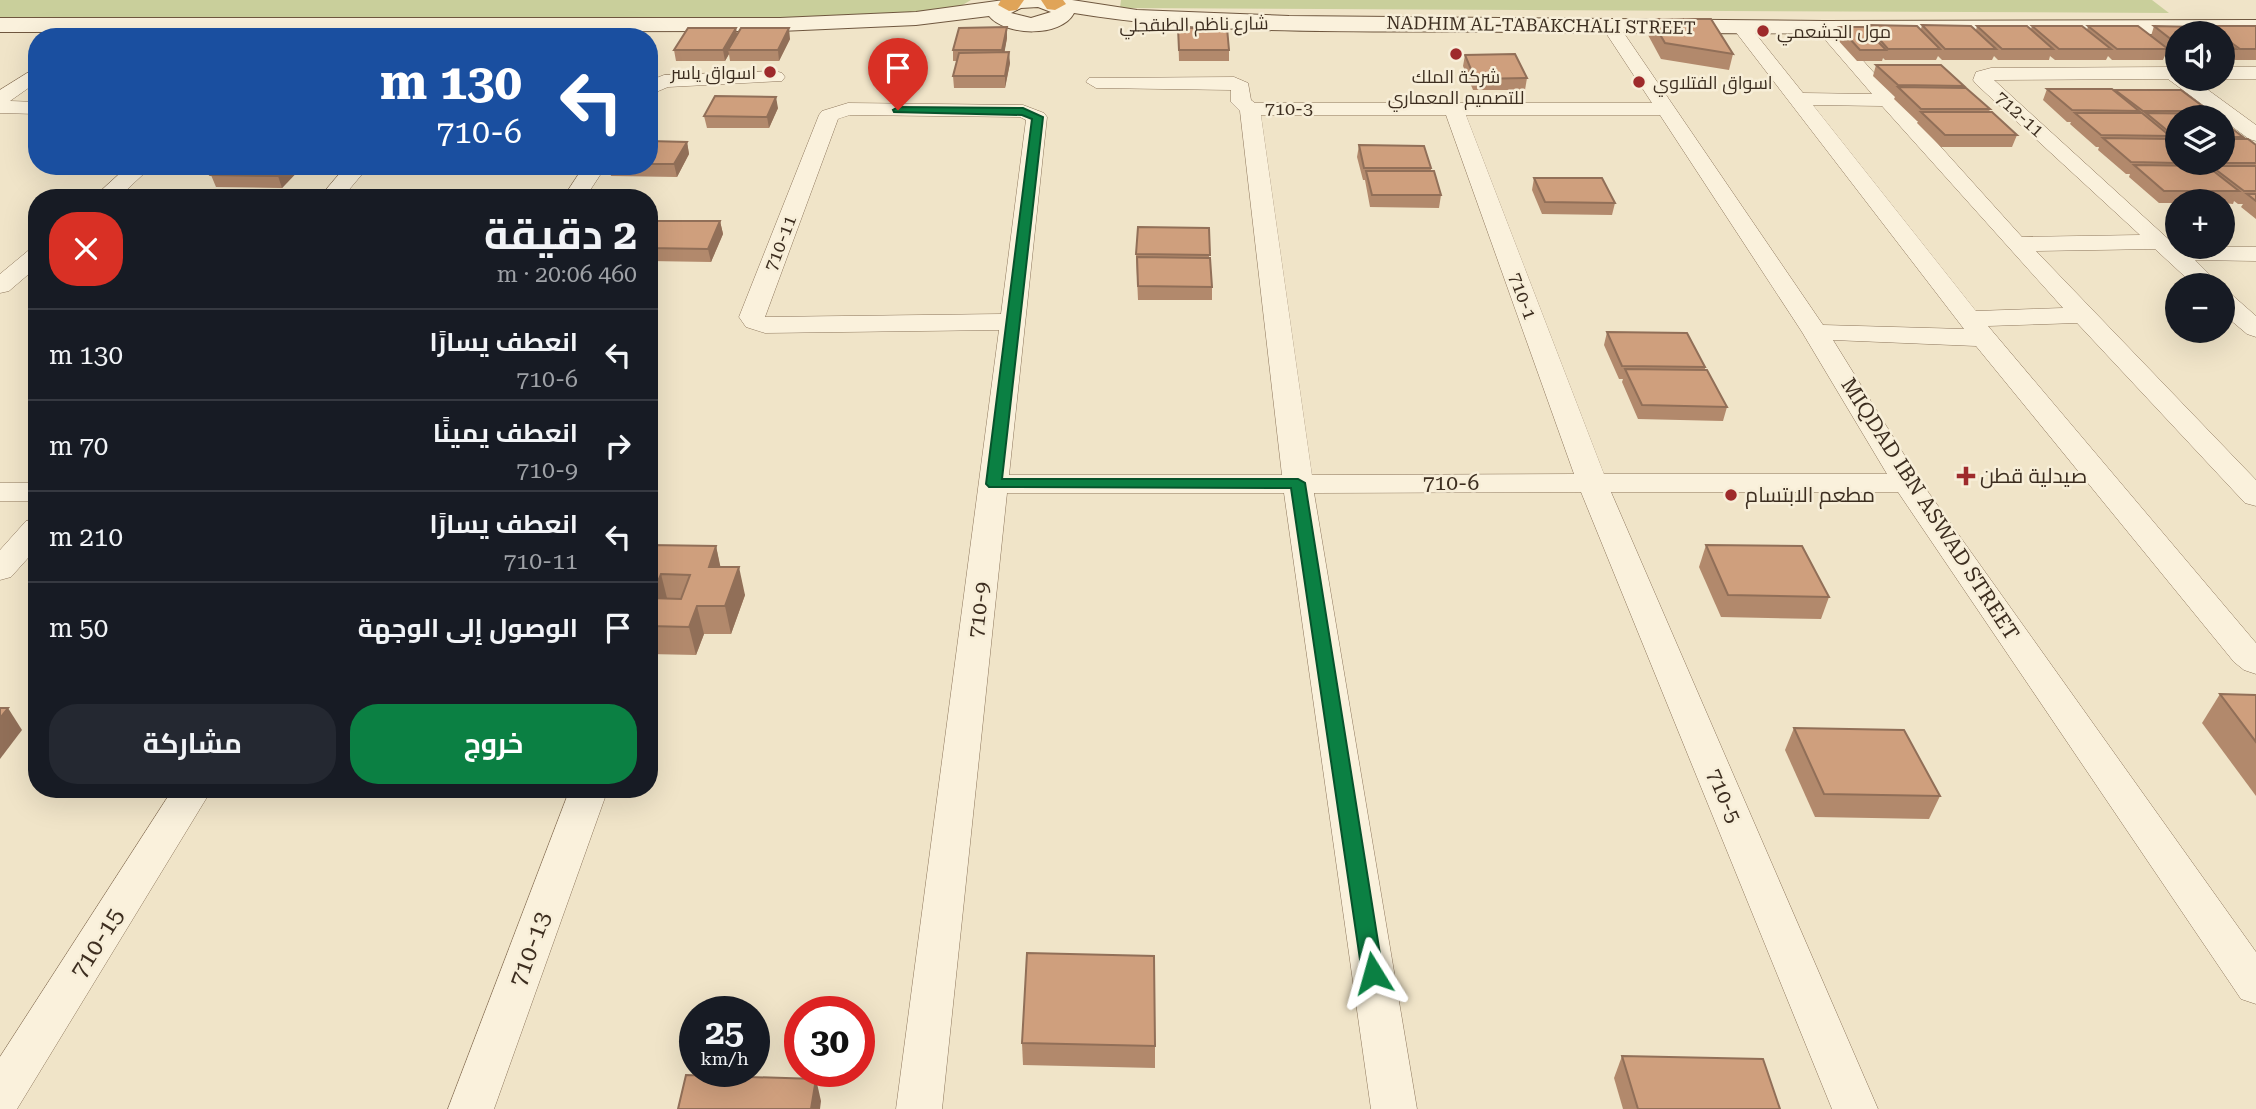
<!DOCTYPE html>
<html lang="ar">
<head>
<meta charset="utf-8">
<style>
  :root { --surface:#171b24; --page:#242831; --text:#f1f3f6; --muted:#9ea1a6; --line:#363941; --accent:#0b8043 }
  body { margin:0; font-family:"Roboto Serif",Cairo,serif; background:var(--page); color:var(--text); direction:rtl; height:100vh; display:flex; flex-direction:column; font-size:26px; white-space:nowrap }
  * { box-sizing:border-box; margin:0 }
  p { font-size:23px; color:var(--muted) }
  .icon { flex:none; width:38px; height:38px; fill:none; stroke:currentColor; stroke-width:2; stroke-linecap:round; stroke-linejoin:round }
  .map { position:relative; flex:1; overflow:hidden; direction:ltr }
  .sheet { position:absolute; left:28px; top:189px; width:630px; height:609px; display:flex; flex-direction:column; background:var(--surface); border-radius:28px; box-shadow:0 7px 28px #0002; direction:rtl }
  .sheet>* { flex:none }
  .top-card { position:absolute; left:28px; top:28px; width:630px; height:147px; border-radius:28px; box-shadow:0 7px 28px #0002; direction:rtl; background:#1a4fa0; color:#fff; overflow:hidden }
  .fabs { position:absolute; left:2165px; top:21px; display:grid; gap:14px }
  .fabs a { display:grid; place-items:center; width:70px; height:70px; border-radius:50%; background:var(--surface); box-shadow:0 7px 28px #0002; font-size:35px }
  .speed { position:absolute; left:679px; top:996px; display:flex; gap:14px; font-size:35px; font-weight:700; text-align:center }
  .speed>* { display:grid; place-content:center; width:91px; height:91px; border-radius:50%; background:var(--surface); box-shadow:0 7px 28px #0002; line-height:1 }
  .speed small { font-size:18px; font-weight:400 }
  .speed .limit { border:10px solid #d22; background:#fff; color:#111 }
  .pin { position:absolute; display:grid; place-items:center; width:60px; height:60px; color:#fff; margin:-72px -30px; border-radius:50% 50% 50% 0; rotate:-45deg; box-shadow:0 0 7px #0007 }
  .pin .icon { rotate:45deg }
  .me { position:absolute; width:77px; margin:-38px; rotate:352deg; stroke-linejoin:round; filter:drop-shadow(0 0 5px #0008) }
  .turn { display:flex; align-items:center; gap:24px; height:147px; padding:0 21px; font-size:32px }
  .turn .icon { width:91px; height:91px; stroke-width:2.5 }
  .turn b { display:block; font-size:49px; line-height:60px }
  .round { display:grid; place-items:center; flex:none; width:74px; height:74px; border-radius:28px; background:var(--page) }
  .overview { display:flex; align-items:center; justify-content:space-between; height:119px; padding:0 21px }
  h1 { font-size:42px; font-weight:700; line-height:52px }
  .cta { display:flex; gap:14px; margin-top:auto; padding:14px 21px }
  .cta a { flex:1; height:80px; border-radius:28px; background:var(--accent); color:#fff; font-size:28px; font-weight:700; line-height:80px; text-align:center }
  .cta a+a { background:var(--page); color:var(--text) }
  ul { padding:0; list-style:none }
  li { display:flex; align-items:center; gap:21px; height:91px; padding:0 21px; border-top:2px solid var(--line) }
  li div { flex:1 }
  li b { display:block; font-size:26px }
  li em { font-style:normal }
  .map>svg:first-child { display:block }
  .green { fill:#c9cf9b }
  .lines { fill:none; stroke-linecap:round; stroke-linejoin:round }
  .street-casing { stroke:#8d765c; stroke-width:1 }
  .secondary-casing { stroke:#6f573f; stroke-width:2 }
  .highway-casing { stroke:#5b4430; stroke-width:2 }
  .street { fill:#faf1dc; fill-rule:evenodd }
  .secondary { fill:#faf1dc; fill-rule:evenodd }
  .highway { fill:#e0a458; fill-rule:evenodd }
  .wall { fill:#b2896c }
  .shaded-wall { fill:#916f58 }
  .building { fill:#cf9f7d; stroke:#916f58; stroke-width:2; fill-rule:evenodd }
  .route { fill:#0b8043; stroke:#07532c; stroke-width:2 }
  .poi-dot { fill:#9e2a2b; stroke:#f7eed8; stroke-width:2.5 }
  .labels { text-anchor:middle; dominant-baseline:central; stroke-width:5; stroke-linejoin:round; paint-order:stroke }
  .far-street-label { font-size:18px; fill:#3d2e20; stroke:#f7eed8 }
  .far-poi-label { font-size:18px; fill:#3d2e20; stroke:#f7eed8; text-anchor:start }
  .poi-label { font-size:21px; fill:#3d2e20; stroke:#f7eed8; text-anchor:start }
  .street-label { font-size:21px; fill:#3d2e20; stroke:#f7eed8 }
  .near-street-label { font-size:24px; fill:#3d2e20; stroke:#f7eed8 }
</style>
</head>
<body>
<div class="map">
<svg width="2256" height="1109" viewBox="0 0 2256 1109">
  <rect width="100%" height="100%" fill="#f0e4c8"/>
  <g class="green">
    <polygon points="0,0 971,0 959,7 945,10 826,17 0,18"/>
    <polygon points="1121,0 2152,0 2169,13 1120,8"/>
  </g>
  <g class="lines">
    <defs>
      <g id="street">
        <polygon points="104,20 113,25 100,37 79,37"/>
        <path d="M1611 22 1617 23 1823 325 1964 329 1735 31 1732 27 1735 23H1747L1803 93 1872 94 1815 28 1824 23 1830 24 2022 237 2140 235 1976 84 1973 80 1976 72 1991 68 2173 67 2177 68V79H2193L2256 125V141L2249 139 2168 79 1994 80 2177 247H2256V261L2195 260 2220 285H2194L2155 249 2036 251 2256 480V506L2245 503 2077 323 1988 326 2256 643V674L2244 670 2234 662 1976 346 1833 340 1921 482 2256 952V1004L2241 999 1898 492H1611L1878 1109H1832L1581 492 1314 493 1417 1109H1371L1284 493H1007L942 1109H896L999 330 765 333 746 327 739 317 819 115 822 111 848 103 1023 105 1044 113 1047 117 1009 475H1282L1240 111 1231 102V90L1096 88 1086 82 1089 78 1234 77 1248 83 1251 100 1255 103H1652L1602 27ZM1813 105 1882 106 2063 308 1976 311ZM850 115 1020 117 1026 120 1001 314 765 317 838 119ZM1261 115H1446L1574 474 1312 475ZM1466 115H1660L1802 332 1887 474H1604Z"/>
        <polygon points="478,23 487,28 480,37 461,37 472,24"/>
        <polygon points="37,67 37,82 10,101 37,102 37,114 0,113 0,90"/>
        <rect x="2222" y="67" width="34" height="12"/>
        <polygon points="775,71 782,73 785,77 782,81 668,87 649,95 649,81 664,75"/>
        <polygon points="128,166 152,166 118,198 93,198"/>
        <polygon points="346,166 369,166 342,198 319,198"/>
        <polygon points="584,166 606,166 585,198 563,198"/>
        <polygon points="37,248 37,267 9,291 0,293 0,274 29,250"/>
        <polygon points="2222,292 2231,294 2256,316 2256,337 2247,334 2222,313"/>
        <rect x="0" y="483" width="37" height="18"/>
        <polygon points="37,519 37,548 11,577 0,580 0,550 26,521"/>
        <polygon points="173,789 212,789 17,1109 0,1109 0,1057"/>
        <polygon points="570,789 608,789 494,1109 448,1109"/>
      </g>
      <path id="secondary" d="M1004 0H1072L1137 10 1289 16 1824 21 2256 20V34C2012 34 1765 34 1519 32 1371 30 1220 37 1074 13 1061 38 1005 36 989 16L916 25 780 31 0 32V18H780L916 12ZM1038 7 1051 12 1031 18 1011 13 1021 8Z"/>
      <g id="highway">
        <polygon points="1001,0 1024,0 1017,10 1009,11 998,5"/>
        <polygon points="1041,0 1063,0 1066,4 1055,10 1047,9"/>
      </g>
    </defs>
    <use href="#street" class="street-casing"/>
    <use href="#secondary" class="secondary-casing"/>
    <use href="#highway" class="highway-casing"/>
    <use href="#street" class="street"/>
    <use href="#secondary" class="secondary"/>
    <use href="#highway" class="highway"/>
  </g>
  <g class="wall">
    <polygon points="1651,19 1733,54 1729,70 1661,59 1648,35"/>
    <polygon points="1867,25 1921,29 1922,25 1976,30 1977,26 2031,29 2032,26 2087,30 2088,26 2151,36 2154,26 2207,29 2208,26 2256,26 2256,60 2235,60 2232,58 2231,61 2222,60 2222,33 2177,33 2177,58 2167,51 2163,60 2112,60 2108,56 2106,60 2055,60 2050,56 2049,60 1998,60 1994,56 1992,60 1942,60 1938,56 1936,60 1885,60 1883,58 1882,61 1857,61 1836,38 1839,27 1866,29"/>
    <polygon points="1178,28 1229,50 1229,61 1179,61"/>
    <polygon points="737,35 790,39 779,61 730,61 729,54 725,61 676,61 674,50"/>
    <polygon points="1007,38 1004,52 1010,63 1005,88 954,88 953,76 957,61 953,61 953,50"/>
    <polygon points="1465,55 1527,78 1525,90 1473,90 1463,66"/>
    <polygon points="1876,65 1964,86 1963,88 1990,109 1989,112 2017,135 2012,147 1941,147 1917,123 1918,121 1917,121 1894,99 1895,97 1873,76"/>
    <polygon points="2047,89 2115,91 2115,90 2209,111 2208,114 2177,117 2177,163 2222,163 2222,137 2243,137 2242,139 2256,145 2256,219 2241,207 2243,204 2238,204 2234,201 2233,204 2222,203 2222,201 2177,201 2177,203 2159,203 2129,177 2130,174 2126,174 2098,150 2099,147 2096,147 2070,124 2071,122 2067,122 2043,100"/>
    <polygon points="778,108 769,128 707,128 704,116"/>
    <polygon points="649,141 687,142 689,154 677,177 611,176 609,166 649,166"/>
    <polygon points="1359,145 1431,168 1431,171 1441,195 1439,208 1370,207 1365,180 1363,180 1357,157"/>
    <polygon points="303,166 282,188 216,187 211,175"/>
    <polygon points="1534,178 1615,203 1612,215 1542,214 1532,190"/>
    <polygon points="720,221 723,234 711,262 649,261 649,225"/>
    <polygon points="1209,228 1209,258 1212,287 1212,300 1138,300 1136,254"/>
    <polygon points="1607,332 1705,367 1705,370 1727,407 1723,421 1638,419 1622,382 1623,379 1619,379 1604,345"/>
    <polygon points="649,545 716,546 720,567 745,595 731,634 704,634 696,655 649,654"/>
    <polygon points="1706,545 1829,597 1821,619 1721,617 1699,567"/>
    <polygon points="2220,694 2256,695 2256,796 2202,723"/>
    <polygon points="1794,728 1940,796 1929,819 1815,817 1785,750"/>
    <polygon points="1022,1043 1155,1046 1155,1068 1023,1065"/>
    <polygon points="1622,1056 1780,1109 1623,1109 1614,1078"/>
  </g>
  <g class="shaded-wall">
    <polygon points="1007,27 1007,38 1003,61 1002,50"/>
    <polygon points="736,28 738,39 728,50 729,54 725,61 723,50"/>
    <polygon points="789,28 790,39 779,61 778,50"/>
    <polygon points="1009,52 1010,63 1005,88 1005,76"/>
    <polygon points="776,97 778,108 769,128 767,117"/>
    <polygon points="687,142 689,154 677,177 674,164"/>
    <polygon points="287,166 303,166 282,188 278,176"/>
    <polygon points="720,221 723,234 711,262 708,249"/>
    <polygon points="716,546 722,574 709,567"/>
    <polygon points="739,567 745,595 731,634 725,606"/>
    <polygon points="661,574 668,602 651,598"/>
    <polygon points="697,606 704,634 696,655 689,627"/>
    <polygon points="8,708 22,730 0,759 0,718"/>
    <polygon points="816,1079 821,1101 820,1109 811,1109"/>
  </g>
  <g class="building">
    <polygon points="1651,19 1711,19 1733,54 1665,43"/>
    <polygon points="1867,25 1917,26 1940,49 1888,49"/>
    <polygon points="1922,25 1971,26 1996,49 1945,49"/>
    <polygon points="1977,26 2027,26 2053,49 2002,49"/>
    <polygon points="2032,26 2082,26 2111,49 2059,49"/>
    <polygon points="2088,26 2138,26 2168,49 2117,49"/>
    <polygon points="2154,26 2204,27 2213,33 2177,33 2177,44"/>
    <polygon points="2208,26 2256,26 2256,49 2240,49 2222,36 2222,33 2218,33"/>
    <polygon points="1007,27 1002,50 953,50 959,28"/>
    <polygon points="1839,27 1864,27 1886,50 1860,50"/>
    <polygon points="688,28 736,28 723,50 674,50"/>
    <polygon points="741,28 789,28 778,50 728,50"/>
    <polygon points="1178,28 1227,28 1229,50 1179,50"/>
    <polygon points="2222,40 2236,49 2222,49"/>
    <polygon points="1009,52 1005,76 953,76 959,53"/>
    <polygon points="1515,54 1527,78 1475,79 1465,55"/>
    <polygon points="1876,65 1941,65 1964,86 1898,85"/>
    <polygon points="1898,87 1966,88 1990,109 1921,109"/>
    <polygon points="2047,89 2112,89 2139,111 2072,110"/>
    <polygon points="2115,90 2181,90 2209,111 2143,111"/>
    <polygon points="715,96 776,97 767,117 704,116"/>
    <polygon points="1921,112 1992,112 2017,135 1945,135"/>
    <polygon points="2075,113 2142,113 2170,136 2101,135"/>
    <polygon points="2146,113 2213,114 2218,117 2177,117 2177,136 2174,136"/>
    <polygon points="2222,121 2243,137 2222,137"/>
    <polygon points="2103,138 2173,139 2177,142 2177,163 2131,162"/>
    <polygon points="2222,139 2248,139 2256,145 2256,163 2208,163 2222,163"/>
    <polygon points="649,141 687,142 674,164 649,164"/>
    <polygon points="1359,145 1424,146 1431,168 1364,168"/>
    <polygon points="2134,165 2207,166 2239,191 2164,191"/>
    <polygon points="220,166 287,166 278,176 211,175"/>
    <polygon points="2211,166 2256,166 2256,191 2244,191"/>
    <polygon points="1366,171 1434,171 1441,195 1372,195"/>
    <polygon points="1534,178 1602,178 1615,203 1545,202"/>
    <polygon points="2247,194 2256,194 2256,201"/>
    <polygon points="652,221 720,221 708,249 649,248 649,225"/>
    <polygon points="1138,227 1209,228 1210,255 1136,254"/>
    <polygon points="1137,257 1210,258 1212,287 1138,286"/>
    <polygon points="1607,332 1687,333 1705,367 1622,366"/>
    <polygon points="1625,369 1707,370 1727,407 1642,405"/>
    <path d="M649 545 716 546 709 567H739L725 606H697L689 627 649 626ZM661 574 690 575 681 599 651 598Z"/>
    <polygon points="1706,545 1802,546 1829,597 1728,595"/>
    <polygon points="2220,694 2256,695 2256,742"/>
    <polygon points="0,708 8,708 0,718"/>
    <polygon points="1794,728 1904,730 1940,796 1824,794"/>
    <polygon points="1027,953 1154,956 1155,1046 1022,1043"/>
    <polygon points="1622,1056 1763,1059 1780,1109 1638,1109"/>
    <polygon points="686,1075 816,1079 811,1109 678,1109"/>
  </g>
  <polygon class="route" points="898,107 1023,108 1043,117 1002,479 1298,479 1305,483 1383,973 1380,979 1373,982 1365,979 1362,973 1291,488 989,487 986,484 1032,119 1022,115 894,112 893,110"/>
  <g class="poi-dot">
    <circle cx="1763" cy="31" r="7"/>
    <circle cx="1456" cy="54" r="7"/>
    <circle cx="770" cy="72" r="7"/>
    <circle cx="1639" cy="82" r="7"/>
    <path d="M1962.5 465.5h7v7h7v7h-7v7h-7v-7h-7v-7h7z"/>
    <circle cx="1731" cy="495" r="7"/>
  </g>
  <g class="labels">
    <g class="far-street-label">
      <text transform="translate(1194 24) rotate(-1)">شارع ناظم الطبقجلي</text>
      <text transform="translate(1541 25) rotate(1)">NADHIM AL-TABAKCHALI STREET</text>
      <text x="1289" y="108">710-3</text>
      <text transform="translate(2020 114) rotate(42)">712-11</text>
      <text transform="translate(780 243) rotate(-69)">710-11</text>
      <text transform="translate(1523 296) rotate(70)">710-1</text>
    </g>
    <g class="far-poi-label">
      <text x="1777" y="31">مول الجشعمي</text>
      <text x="756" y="72" text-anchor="end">اسواق ياسر</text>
      <text x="1456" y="76" text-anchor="middle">شركة الملك<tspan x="1456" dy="21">للتصميم المعماري</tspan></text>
      <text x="1653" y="82">اسواق الفتلاوي</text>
    </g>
    <g class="poi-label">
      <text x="1980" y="476">صيدلية قطن</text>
      <text x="1745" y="495">مطعم الابتسام</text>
    </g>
    <g class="street-label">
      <text x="1451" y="483">710-6</text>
      <text transform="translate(1930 509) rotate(57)">MIQDAD IBN ASWAD STREET</text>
      <text transform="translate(979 610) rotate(-83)">710-9</text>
      <text transform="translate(1724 796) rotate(67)">710-5</text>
    </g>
    <g class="near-street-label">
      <text transform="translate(97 943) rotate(-58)">710-15</text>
      <text transform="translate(530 949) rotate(-70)">710-13</text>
    </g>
  </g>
</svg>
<div class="fabs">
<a><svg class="icon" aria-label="sound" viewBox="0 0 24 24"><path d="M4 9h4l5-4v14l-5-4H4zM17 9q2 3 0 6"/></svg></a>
<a><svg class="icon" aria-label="layers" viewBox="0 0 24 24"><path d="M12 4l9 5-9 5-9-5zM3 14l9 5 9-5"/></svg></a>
<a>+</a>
<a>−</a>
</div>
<div class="speed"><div>25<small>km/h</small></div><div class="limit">30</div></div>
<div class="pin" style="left:898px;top:110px;background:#d93025"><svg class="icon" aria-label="arrive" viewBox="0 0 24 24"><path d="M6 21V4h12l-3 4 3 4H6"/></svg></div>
<svg class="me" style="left:1373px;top:973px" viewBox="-20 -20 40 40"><path d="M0-17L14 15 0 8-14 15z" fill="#0b8043" stroke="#fff" stroke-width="4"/></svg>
<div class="top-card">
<div class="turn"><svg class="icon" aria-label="left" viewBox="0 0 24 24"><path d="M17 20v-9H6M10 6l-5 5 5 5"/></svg><div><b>130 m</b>710-6</div></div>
</div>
<section class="sheet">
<div class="overview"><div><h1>2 دقيقة</h1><p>460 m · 20:06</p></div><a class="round" style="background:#d93025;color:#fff"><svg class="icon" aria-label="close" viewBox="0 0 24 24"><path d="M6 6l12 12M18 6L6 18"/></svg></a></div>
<ul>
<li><svg class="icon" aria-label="left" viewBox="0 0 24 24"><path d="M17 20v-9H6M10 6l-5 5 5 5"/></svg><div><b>انعطف يسارًا</b><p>710-6</p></div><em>130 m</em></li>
<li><svg class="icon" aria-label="right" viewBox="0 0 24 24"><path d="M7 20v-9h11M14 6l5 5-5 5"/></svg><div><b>انعطف يمينًا</b><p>710-9</p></div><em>70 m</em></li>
<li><svg class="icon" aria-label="left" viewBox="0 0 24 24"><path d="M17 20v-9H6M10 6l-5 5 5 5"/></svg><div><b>انعطف يسارًا</b><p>710-11</p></div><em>210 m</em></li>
<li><svg class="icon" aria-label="arrive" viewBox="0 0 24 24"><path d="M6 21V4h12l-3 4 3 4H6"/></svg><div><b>الوصول إلى الوجهة</b></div><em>50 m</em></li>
</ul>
<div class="cta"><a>خروج</a><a>مشاركة</a></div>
</section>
</div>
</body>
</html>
